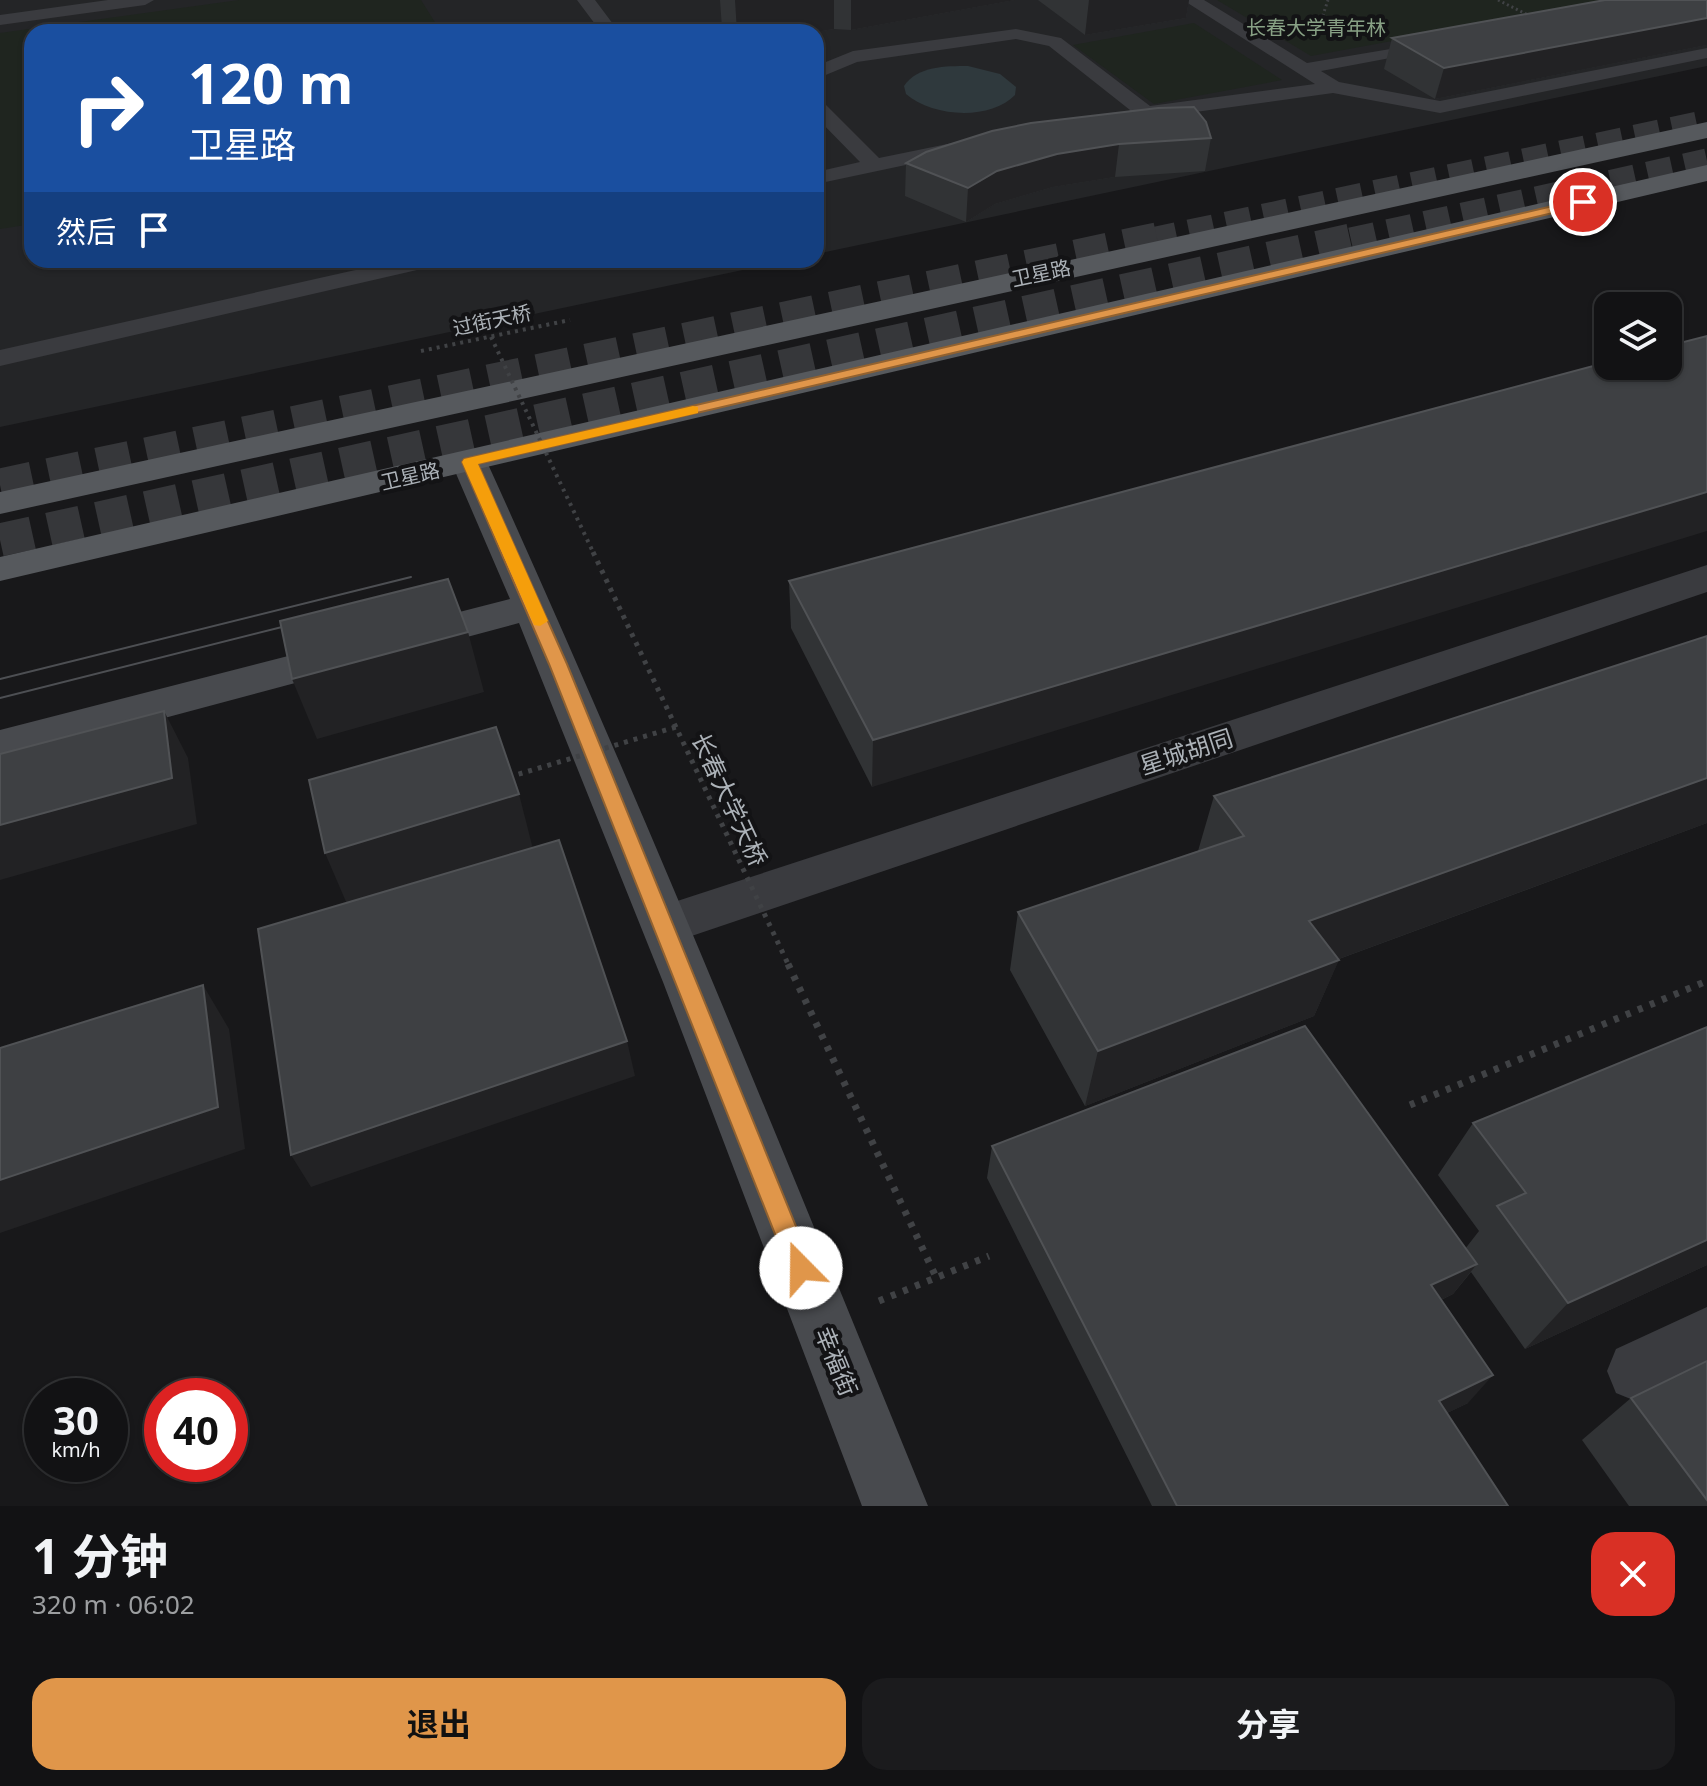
<!DOCTYPE html>
<html lang="zh">
<head>
<meta charset="utf-8">
<style>
  :root { --surface:#121214; --page:#1b1b1d; --text:#f1f3f6; --muted:#9c9ea0; --line:#313234; --accent:#e0964a }
  body { margin:0; font-family:"Noto Sans","Noto Sans SC",sans-serif; background:var(--page); color:var(--text); height:100vh; display:flex; flex-direction:column; font-size:30px; white-space:nowrap }
  * { box-sizing:border-box; margin:0 }
  p { font-size:26px; color:var(--muted) }
  .icon { flex:none; width:44px; height:44px; fill:none; stroke:currentColor; stroke-width:2; stroke-linecap:round; stroke-linejoin:round }
  .map { position:relative; height:1506px; overflow:hidden }
  .panel { display:flex; flex-direction:column; background:var(--surface); flex:1 }
  .panel>* { flex:none }
  .top-card { position:absolute; left:24px; top:24px; width:800px; height:244px; border-radius:24px; box-shadow:0 2px 6px #0004,0 0 0 2px var(--line); background:#1a4fa0; color:#fff; overflow:hidden }
  .buttons { position:absolute; left:1594px; top:292px; display:grid; gap:16px }
  .buttons a { display:grid; place-items:center; width:88px; height:88px; border-radius:16px; background:var(--surface); box-shadow:0 2px 6px #0004,0 0 0 2px var(--line); font-size:40px }
  .speed { position:absolute; left:24px; top:1378px; display:flex; gap:16px; font-size:40px; font-weight:700; text-align:center }
  .speed>* { display:grid; place-content:center; width:104px; height:104px; border-radius:50%; background:var(--surface); box-shadow:0 2px 6px #0004,0 0 0 2px var(--line); line-height:1 }
  .speed small { font-size:20px; font-weight:400 }
  .speed .limit { border:12px solid #d22; background:#fff; color:#111 }
  .pin { position:absolute; display:grid; place-items:center; width:68px; height:68px; color:#fff; margin:-34px; border:4px solid #fff; border-radius:50%; box-shadow:0 2px 8px #0007 }
  .me { position:absolute; width:88px; margin:-44px; rotate:338deg; stroke-linejoin:round; filter:drop-shadow(0 0 6px #0008) }
  .turn { display:flex; align-items:center; gap:28px; height:168px; padding:0 32px; font-size:36px }
  .turn .icon { width:104px; height:104px; stroke-width:2.5 }
  .turn b { display:block; font-size:56px; line-height:68px }
  .then { display:flex; align-items:center; height:76px; padding:0 32px; background:#0003; gap:16px; font-size:30px }
  .round { display:grid; place-items:center; flex:none; width:84px; height:84px; border-radius:24px; background:var(--page) }
  .summary { display:flex; align-items:center; justify-content:space-between; height:136px; padding:0 32px }
  h1 { font-size:48px; font-weight:700; line-height:60px }
  .primary-button { display:flex; gap:16px; margin-top:auto; padding:16px 32px }
  .primary-button a { flex:1; height:92px; border-radius:24px; background:var(--accent); color:#111; font-size:32px; font-weight:700; line-height:92px; text-align:center }
  .primary-button a+a { background:var(--page); color:var(--text) }
  .map>svg:first-child { display:block }
  .built { fill:#242527 }
  .green { fill:#1f251f }
  .water { fill:#2f393d }
  .lines { fill:none; stroke-linecap:round; stroke-linejoin:round }
  .highway-tunnel-far1 { stroke:#36373a; stroke-width:25; stroke-dasharray:25 13; stroke-linecap:butt }
  .highway-tunnel { stroke:#36373a; stroke-width:33; stroke-dasharray:33 17; stroke-linecap:butt }
  .path-far2 { stroke:#404245; stroke-width:3; stroke-dasharray:2 3; stroke-linecap:butt }
  .path-far1 { stroke:#404245; stroke-width:4; stroke-dasharray:3 5; stroke-linecap:butt }
  .path { stroke:#404245; stroke-width:7; stroke-dasharray:5 8; stroke-linecap:butt }
  .lane { fill:#3a3b3f; fill-rule:evenodd }
  .street { fill:#3a3b3f; fill-rule:evenodd }
  .secondary { fill:#484a4e; fill-rule:evenodd }
  .primary { fill:#56595d; fill-rule:evenodd }
  .tram { stroke:#4d4f53; stroke-width:2 }
  .path-bridge-far2 { stroke:#404245; stroke-width:4; stroke-dasharray:3 5; stroke-linecap:butt }
  .path-bridge-far1 { stroke:#404245; stroke-width:5; stroke-dasharray:4 6; stroke-linecap:butt }
  .path-bridge { stroke:#404245; stroke-width:7; stroke-dasharray:5 8; stroke-linecap:butt }
  .wall { fill:#313335 }
  .shaded-wall { fill:#222224 }
  .building { fill:#3e4043; stroke:#505255; stroke-width:2 }
  .route { fill:#e0964a; stroke:#926230; stroke-width:2 }
  .slow { fill:#f59e0b }
  .labels { text-anchor:middle; dominant-baseline:central; stroke-width:8; stroke-linejoin:round; paint-order:stroke }
  .far-park-label { font-size:20px; fill:#88a185; stroke:#131315 }
  .far-street-label { font-size:20px; fill:#acb2b8; stroke:#131315 }
  .street-label { font-size:24px; fill:#acb2b8; stroke:#131315 }
</style>
</head>
<body>
<div class="map">
<svg width="1707" height="1506" viewBox="0 0 1707 1506">
  <rect width="100%" height="100%" fill="#18181a"/>
  <polygon class="built" points="0,0 1707,0 1707,66 816,254 816,32 32,32 32,260 790,260 0,427"/>
  <g class="green">
    <polygon points="239,0 421,0 441,32 32,32 32,224 0,229 0,33"/>
    <polygon points="1217,0 1614,0 1311,56"/>
    <polygon points="1194,23 1282,80 1154,104 1073,45"/>
  </g>
  <path class="water" d="M968 66 1000 74 1016 87 1015 95C990 121 932 117 906 94L904 86C917 66 946 66 968 66Z"/>
  <g class="lines">
    <g class="highway-tunnel-far1">
      <polyline points="1152,240 1707,122"/>
      <polyline points="1351,240 1707,161"/>
    </g>
    <g class="highway-tunnel">
      <polyline points="0,485 1161,238"/>
      <polyline points="0,540 1360,238"/>
    </g>
    <g class="path-far2">
      <polyline points="1498,0 1530,16"/>
      <polyline points="1318,30 1328,0"/>
    </g>
    <polyline class="path-far1" points="421,351 570,320"/>
    <g class="path">
      <polyline points="1410,1105 1707,981"/>
      <polyline points="879,1301 989,1256"/>
    </g>
    <g class="lane">
      <polygon points="108,0 154,0 145,5 0,25 0,15"/>
      <polygon points="577,0 595,0 619,32 601,32"/>
      <polygon points="1183,0 1204,0 1307,63 1438,41 1438,49 1321,71 1339,82 1440,101 1707,48 1707,58 1440,113 1333,93 1137,120 1130,118 1127,114 1130,110 1049,46 1016,39 857,62 816,79 816,66 853,51 1016,29 1061,38 1150,106 1315,84"/>
      <polygon points="816,100 823,102 879,158 967,140 977,146 967,152 816,184 816,172 860,162 816,117"/>
      <polygon points="400,260 441,260 430,267 0,366 0,350"/>
    </g>
    <g class="street">
      <polygon points="1707,565 1707,592 665,945 648,939 641,925 648,911 665,905"/>
      <polygon points="1707,1307 1707,1369 1638,1402 1616,1393 1607,1371 1616,1349"/>
    </g>
    <path class="secondary" d="M469 451 482 454 487 462C643 805 785 1156 928 1506H862L663 982 519 623 0 762V730L510 599 451 462 456 454Z"/>
    <g class="primary">
      <polygon points="1707,122 1707,138 0,514 0,492"/>
      <polygon points="1707,165 1707,181 0,581 0,557"/>
    </g>
    <g class="tram">
      <polyline points="0,679 411,577"/>
      <polyline points="0,698 302,622"/>
    </g>
    <polyline class="path-bridge-far2" points="491,337 594,554"/>
    <g class="path-bridge-far1">
      <polyline points="593,552 789,966"/>
      <polyline points="509,777 676,727"/>
    </g>
    <polyline class="path-bridge" points="788,964 936,1277"/>
  </g>
  <g class="wall">
    <polygon points="720,0 1015,0 851,30 834,29 816,32 725,32 722,28"/>
    <polygon points="1038,0 1189,0 1186,18 1085,35"/>
    <polygon points="1707,0 1707,45 1435,99 1384,69 1392,38"/>
    <polygon points="1206,122 1211,138 1205,171 1115,177 1053,187 995,204 966,222 905,196 906,163"/>
    <polygon points="1608,362 872,787 791,628 789,581"/>
    <polygon points="1707,636 1707,823 1339,959 1314,1016 1085,1106 1010,970 1018,912 1198,851 1214,796"/>
    <polygon points="1473,1123 1707,1265 1525,1349 1471,1272 1453,1294 1441,1300 1468,1403 1447,1413 1508,1506 1152,1506 987,1178 992,1146 1465,1249 1479,1231 1438,1175"/>
    <polygon points="1707,1361 1707,1506 1629,1506 1582,1440 1631,1398"/>
  </g>
  <g class="shaded-wall">
    <polygon points="735,0 834,0 834,29 816,32 737,32"/>
    <polygon points="851,0 1015,0 851,30"/>
    <polygon points="1089,0 1189,0 1186,18 1085,35"/>
    <polygon points="1707,18 1707,45 1435,99 1444,68"/>
    <polygon points="1119,144 1115,177 1053,187 995,204 966,222 968,188 997,171 1057,154"/>
    <polygon points="1707,492 1707,531 872,787 873,740"/>
    <polygon points="468,632 484,692 317,739 292,679"/>
    <polygon points="164,711 188,758 197,824 0,880 0,825"/>
    <polygon points="1707,778 1707,823 1287,978 1309,921"/>
    <polygon points="519,794 534,853 350,911 325,853"/>
    <polygon points="1339,960 1314,1016 1085,1106 1098,1051"/>
    <polygon points="203,985 229,1029 245,1149 0,1233 0,1180"/>
    <polygon points="627,1041 635,1076 311,1187 291,1155"/>
    <polygon points="1707,1240 1707,1265 1525,1349 1568,1303"/>
    <polygon points="1477,1264 1453,1294 1409,1315 1431,1285"/>
    <polygon points="1493,1375 1468,1403 1416,1428 1439,1401"/>
  </g>
  <g class="building">
    <polygon points="1605,0 1707,0 1707,18 1444,68 1392,38"/>
    <polygon points="1194,107 1206,122 1211,138 1119,144 1057,154 997,171 968,188 906,163 926,152 992,131 1031,123 1158,108"/>
    <polygon points="1707,336 1707,492 873,740 789,581 1608,362 1608,366 1668,366 1668,346"/>
    <polygon points="448,579 468,632 292,679 280,621"/>
    <polygon points="1707,636 1707,778 1309,921 1339,960 1098,1051 1018,912 1244,836 1214,796"/>
    <polygon points="164,711 172,778 0,825 0,754"/>
    <polygon points="496,727 519,794 325,853 309,780"/>
    <polygon points="559,840 627,1041 291,1155 258,929"/>
    <polygon points="203,985 218,1107 0,1180 0,1048"/>
    <polygon points="1305,1026 1477,1264 1431,1285 1493,1375 1439,1401 1508,1506 1177,1506 992,1146"/>
    <polygon points="1707,1027 1707,1240 1568,1303 1497,1206 1526,1193 1473,1123"/>
    <polygon points="1707,1361 1707,1500 1631,1398"/>
  </g>
  <polygon class="route" points="1583,199 1587,205 478,464 567,664 813,1268 809,1277 801,1280 792,1277 549,664 462,462 464,459"/>
  <polygon class="slow" points="693,406 698,407 698,413 478,464 548,621 540,626 534,625 462,462 464,459"/>
  <g class="labels">
    <g class="far-park-label">
      <text x="1316" y="27">长春大学青年林</text>
    </g>
    <g class="far-street-label">
      <text transform="translate(1041 273) rotate(-12)">卫星路</text>
      <text transform="translate(492 320) rotate(-12)">过街天桥</text>
      <text transform="translate(410 476) rotate(-13)">卫星路</text>
    </g>
    <g class="street-label">
      <text transform="translate(1186 751) rotate(-18)">星城胡同</text>
      <text transform="translate(730 799) rotate(65)">长春大学天桥</text>
      <text transform="translate(837 1361) rotate(68)">幸福街</text>
    </g>
  </g>
</svg>
<div class="buttons">
<a><svg class="icon" aria-label="layers" viewBox="0 0 24 24"><path d="M12 4l9 5-9 5-9-5zM3 14l9 5 9-5"/></svg></a>
</div>
<div class="speed"><div>30<small>km/h</small></div><div class="limit">40</div></div>
<div class="pin" style="left:1583px;top:202px;background:#d93025"><svg class="icon" aria-label="arrive" viewBox="0 0 24 24"><path d="M6 21V4h12l-3 4 3 4H6"/></svg></div>
<svg class="me" style="left:801px;top:1268px" viewBox="-20 -20 40 40"><circle r="19" fill="#fff"/><path d="M0-13L10 11 0 6-10 11z" fill="#e0964a"/></svg>
<div class="top-card">
<div class="turn"><svg class="icon" aria-label="right" viewBox="0 0 24 24"><path d="M7 20v-9h11M14 6l5 5-5 5"/></svg><div><b>120 m</b>卫星路</div></div>
<div class="then">然后<svg class="icon" aria-label="arrive" viewBox="0 0 24 24"><path d="M6 21V4h12l-3 4 3 4H6"/></svg></div>
</div>
</div>
<section class="panel">
<div class="summary"><div><h1>1 分钟</h1><p>320 m · 06:02</p></div><a class="round" style="background:#d93025;color:#fff"><svg class="icon" aria-label="close" viewBox="0 0 24 24"><path d="M6 6l12 12M18 6L6 18"/></svg></a></div>
<div class="primary-button"><a>退出</a><a>分享</a></div>
</section>
</body>
</html>
